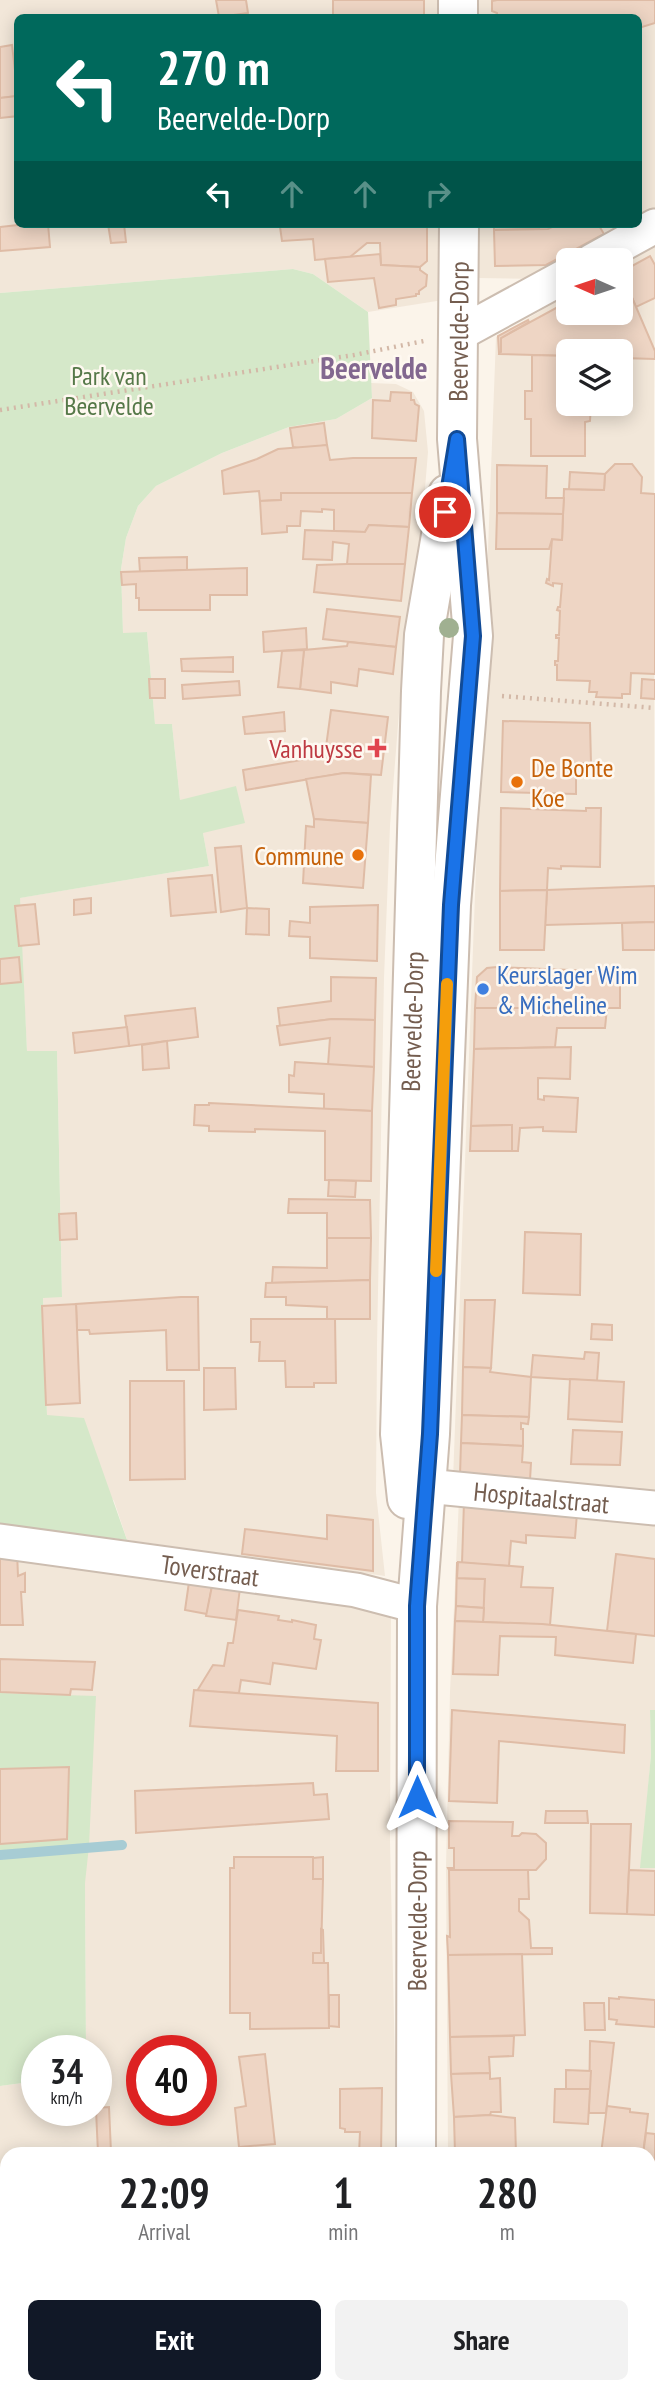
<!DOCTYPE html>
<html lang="en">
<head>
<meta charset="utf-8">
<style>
  :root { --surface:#fff; --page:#f2f2f2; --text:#202124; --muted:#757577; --accent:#111827 }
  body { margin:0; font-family:"PT Sans Narrow",sans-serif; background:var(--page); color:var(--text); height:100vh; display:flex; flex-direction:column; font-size:26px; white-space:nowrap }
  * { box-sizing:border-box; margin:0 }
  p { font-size:23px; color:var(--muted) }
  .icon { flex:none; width:38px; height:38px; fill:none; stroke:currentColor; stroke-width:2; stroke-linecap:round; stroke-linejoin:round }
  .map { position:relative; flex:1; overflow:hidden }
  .details { position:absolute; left:0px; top:2147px; width:656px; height:247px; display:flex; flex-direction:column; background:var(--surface); border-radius:21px 21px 0 0; box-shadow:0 4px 18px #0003 }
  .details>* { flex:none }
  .top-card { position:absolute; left:14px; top:14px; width:628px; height:214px; border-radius:10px; box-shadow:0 4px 18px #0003; background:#00695c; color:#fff; overflow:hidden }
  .needle { width:46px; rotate:273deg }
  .tools { position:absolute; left:556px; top:248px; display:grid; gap:14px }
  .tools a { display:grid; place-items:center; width:77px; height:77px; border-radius:10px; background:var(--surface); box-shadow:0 4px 18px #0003; font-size:35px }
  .speed { position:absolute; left:21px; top:2035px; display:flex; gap:14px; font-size:35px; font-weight:700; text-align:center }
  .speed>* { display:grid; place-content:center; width:91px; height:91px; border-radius:50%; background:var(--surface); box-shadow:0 4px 18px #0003; line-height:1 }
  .speed small { font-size:18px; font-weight:400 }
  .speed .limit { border:10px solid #d22; background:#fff; color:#111 }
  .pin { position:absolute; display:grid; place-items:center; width:60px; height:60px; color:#fff; margin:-30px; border:4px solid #fff; border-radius:50%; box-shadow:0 2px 7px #0007 }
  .me { position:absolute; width:77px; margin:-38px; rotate:0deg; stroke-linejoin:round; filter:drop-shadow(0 0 5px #0008) }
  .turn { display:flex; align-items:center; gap:24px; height:147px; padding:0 28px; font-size:32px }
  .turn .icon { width:91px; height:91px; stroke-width:2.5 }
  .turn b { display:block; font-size:49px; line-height:60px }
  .lanes { display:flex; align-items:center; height:66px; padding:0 28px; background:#0003; justify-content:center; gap:35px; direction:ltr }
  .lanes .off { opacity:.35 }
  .eta { display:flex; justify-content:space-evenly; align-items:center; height:119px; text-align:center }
  .eta b { font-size:42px; font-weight:700; line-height:49px }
  .button { display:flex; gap:14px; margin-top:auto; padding:14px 28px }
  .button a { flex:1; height:80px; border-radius:10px; background:var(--accent); color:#fff; font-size:28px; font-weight:700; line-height:80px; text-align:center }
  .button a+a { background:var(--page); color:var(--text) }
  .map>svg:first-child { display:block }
  .residential { fill:#f2e7d9; fill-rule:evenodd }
  .green { fill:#d5e8c9 }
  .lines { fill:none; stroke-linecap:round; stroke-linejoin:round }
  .stream { stroke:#a7ccd4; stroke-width:10 }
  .building { fill:#eed5c4; stroke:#dfbca6; stroke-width:2 }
  .minor-casing { stroke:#ccbdb0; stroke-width:37 }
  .tertiary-casing { stroke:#ccbdb0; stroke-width:42 }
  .path { stroke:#d3b8a7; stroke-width:4.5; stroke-dasharray:2 5; stroke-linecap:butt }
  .minor { stroke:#fff; stroke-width:33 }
  .tertiary { stroke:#fff; stroke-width:38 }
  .tree { fill:#a0b091 }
  .route-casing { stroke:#114b97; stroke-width:18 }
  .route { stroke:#1a73e8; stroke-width:12 }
  .slow { stroke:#f59e0b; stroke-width:12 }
  .health-dot { fill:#e0444e; stroke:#fef8f0; stroke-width:2.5 }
  .food-dot { fill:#e8710a; stroke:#fef8f0; stroke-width:2.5 }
  .shop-dot { fill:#3f7fe0; stroke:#fef8f0; stroke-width:2.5 }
  .labels { text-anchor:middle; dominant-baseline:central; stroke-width:5; stroke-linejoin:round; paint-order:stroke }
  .street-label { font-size:26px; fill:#745d4f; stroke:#fef8f0 }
  .park-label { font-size:26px; fill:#557848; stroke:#fef8f0 }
  .health-label { font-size:26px; fill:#be3a42; stroke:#fef8f0; text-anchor:end }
  .food-label { font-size:26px; fill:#c56008; stroke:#fef8f0; text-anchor:start }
  .shop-label { font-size:26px; fill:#366cbe; stroke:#fef8f0; text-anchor:start }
  .quarter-label { font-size:30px; font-weight:bold; fill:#82678f; stroke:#fef8f0 }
</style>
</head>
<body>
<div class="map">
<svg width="655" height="2393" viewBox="0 0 655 2393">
  <rect width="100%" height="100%" fill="#fbf4ea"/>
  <g class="residential">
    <polygon points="0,0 445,0 445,18 18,18 18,224 444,224 443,300 368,312 313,274 293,269 0,293"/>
    <polygon points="478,0 655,0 655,218 543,279 478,278 478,224 639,224 639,18 478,17"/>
    <path d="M655 243 654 400 655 1498 453 1480 496 337 569 294V313H621V263ZM569 352H621V404H569Z"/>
    <polygon points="371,383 396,384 413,392 424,411 428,452 419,561 401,687 390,826 384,978 377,1345 376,1493 385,1576 127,1540 114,1501 47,1416 43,1297 62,1296 57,1051 27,1051 19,898 209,866 203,833 180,800 172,724 155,725 147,632 123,634 121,569 126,538 138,506 156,486 222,453 289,427 336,419 372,398"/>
    <polygon points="459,1499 655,1517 655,1710 650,1710 651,1755 641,1867 655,1868 655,2214 649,2213 649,2154 448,2154 446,1867 450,1692"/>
    <path d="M0 1550 391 1606 390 1841 397 2154H7V2264L0 2265V2086L37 2081V2110H96V2051H86L85 1884 0 1892ZM142 2051H201V2110H142Z"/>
    <polygon points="655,2260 655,2393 450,2393 450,2387 649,2387 649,2265"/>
    <rect x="33" y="2387" width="371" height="6"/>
  </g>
  <g class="green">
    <polygon points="293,269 313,274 368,312 372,398 336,419 289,427 222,453 156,486 138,506 126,538 121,569 123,633 147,632 155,724 172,724 180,800 236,786 245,823 203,833 209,866 20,898 27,1051 57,1051 62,1297 43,1298 47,1415 84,1418 127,1540 0,1525 0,293"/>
    <polygon points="0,1693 96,1696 89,1846 85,1883 86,2051 37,2051 37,2081 0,2086"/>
    <polygon points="650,1710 655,1710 655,1868 640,1868 651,1755"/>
  </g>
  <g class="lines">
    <polyline class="stream" points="0,1855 122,1845"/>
  </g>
  <g class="building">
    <polygon points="216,0 246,0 248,13 219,17"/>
    <rect x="333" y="0" width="91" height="18"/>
    <polygon points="497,0 655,0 655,23 639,28 639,18 497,18 497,13 492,11 492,1"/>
    <polygon points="12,45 18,96 0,98 0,47"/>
    <polygon points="16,96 18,116 0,118 0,98"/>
    <polygon points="27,224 48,224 50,247 0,251 0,227"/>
    <polygon points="108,224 124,224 126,242 111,243"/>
    <polygon points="275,224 307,224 275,227"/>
    <polygon points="307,224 427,224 427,261 420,267 381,265 380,243 367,243 350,257 315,260 313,239 282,241 280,227"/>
    <polygon points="494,224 539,224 539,229 494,230"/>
    <polygon points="550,224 598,224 604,234 546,265 495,266 494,230 548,229 552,227"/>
    <polygon points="380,254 381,265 420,267 420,270 427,275 426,286 419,291 419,294 416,294 416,296 396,299 396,305 379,308 374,278 328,282 325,259"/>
    <polygon points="650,256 655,265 655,298 636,307 621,272"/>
    <polygon points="621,272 655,351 655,359 621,358 621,352 569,352 569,356 499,354 501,338 569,301 569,313 621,313"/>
    <polygon points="528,320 529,322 501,338 501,352 499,353 498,336"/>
    <polygon points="532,355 569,356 569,374 562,373 562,390 569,390 569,404 591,404 590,421 585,422 585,456 531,456 531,419 525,419 525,391 532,391"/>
    <polygon points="391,392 411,393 411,400 414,400 415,404 419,406 416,441 372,438 373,400 390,401"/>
    <polygon points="324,423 327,445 303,449 293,447 290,428"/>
    <polygon points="327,445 330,460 353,458 416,458 412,493 281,493 281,500 260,501 259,491 224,494 222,471 257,459 278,449"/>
    <polygon points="615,464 632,464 642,477 641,493 655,494 655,674 631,673 630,694 622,694 622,698 596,697 597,692 589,692 590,681 557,680 557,665 555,665 555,661 558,661 559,638 556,638 556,635 559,635 560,611 557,610 558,607 560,607 562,584 553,583 553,586 546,583 547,579 549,580 552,539 562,540 564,489 604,490 605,474"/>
    <polygon points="497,465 547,466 546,498 564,498 563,514 497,513"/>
    <polygon points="570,472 605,474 604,490 569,489"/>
    <polygon points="281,493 412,493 409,527 369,525 365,532 334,531 334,510 322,509 322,512 301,511 300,526 287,526 287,532 262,534 260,501 281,500"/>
    <polygon points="497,513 563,514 562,540 552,539 549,549 496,549"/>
    <polygon points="369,525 409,527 405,564 347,564 349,544 333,542 332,560 303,559 305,530 365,532"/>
    <polygon points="187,557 187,570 140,572 139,558"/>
    <polygon points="347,564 405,564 401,601 314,592 317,565"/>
    <polygon points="247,568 247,595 210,595 210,610 139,610 139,598 136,598 136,584 122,585 121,572"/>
    <polygon points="327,609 400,617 396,647 323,639"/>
    <polygon points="306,628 307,649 264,652 263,632"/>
    <polygon points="348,642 396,647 393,674 359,669 357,686 331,682 331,693 300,689 304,650 347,646"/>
    <polygon points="304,650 300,689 278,687 282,651"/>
    <polygon points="233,657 233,672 182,671 181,659"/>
    <polygon points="149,679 165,679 165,698 150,698"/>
    <polygon points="642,679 655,680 655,699 641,698"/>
    <polygon points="239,681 240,695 183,699 182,685"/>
    <polygon points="331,710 388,717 381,775 344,773 246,790 243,770 313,758 312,750 326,747"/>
    <polygon points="284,712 285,731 245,734 243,717"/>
    <polygon points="503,721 590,723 591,763 576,763 576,794 501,792"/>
    <polygon points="344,773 371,775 368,823 314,819 306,779"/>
    <polygon points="501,808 586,811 586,808 601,808 600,867 561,866 561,869 548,868 547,890 500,891"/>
    <polygon points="314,819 368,823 363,888 303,883 306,826 314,827"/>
    <polygon points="241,846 247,908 221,912 215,848"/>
    <polygon points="212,875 216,912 171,916 168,879"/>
    <polygon points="655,886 655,922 545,925 547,890"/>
    <polygon points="547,890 544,950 500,950 500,891"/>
    <polygon points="91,898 91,913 74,915 74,900"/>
    <polygon points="35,904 39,944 19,946 15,906"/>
    <polygon points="378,905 377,961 310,958 310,937 289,936 290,921 310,923 310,907"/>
    <polygon points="247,908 269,909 269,935 246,934"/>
    <polygon points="655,922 655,950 623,950 622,923"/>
    <polygon points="19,957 21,982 0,984 0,959"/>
    <polygon points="497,967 620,972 620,1008 475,1008 477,977 487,968"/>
    <polygon points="331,977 376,978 375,1020 332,1019 280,1026 278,1008 331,1001"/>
    <polygon points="195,1008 198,1037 129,1046 125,1016"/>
    <polygon points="475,1008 607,1008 605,1028 557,1028 555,1047 474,1049"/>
    <polygon points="332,1019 375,1020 374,1067 328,1065 330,1038 280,1045 277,1026"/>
    <polygon points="127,1027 129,1046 75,1053 73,1033"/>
    <polygon points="167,1041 169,1068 143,1070 142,1045"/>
    <polygon points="571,1047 570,1079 538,1078 538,1099 544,1100 544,1096 578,1098 576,1132 543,1131 543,1127 520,1128 518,1151 512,1151 512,1125 471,1126 474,1049"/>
    <polygon points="295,1062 374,1067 372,1111 324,1109 324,1094 289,1092 289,1075 294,1076"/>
    <polygon points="209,1103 372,1111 371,1181 325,1180 325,1131 255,1129 255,1132 209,1131 209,1126 194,1125 195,1105 209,1105"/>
    <polygon points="512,1125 512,1151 470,1151 471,1126"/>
    <polygon points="329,1180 356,1181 355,1197 328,1196"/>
    <polygon points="289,1199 370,1200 371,1238 327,1238 327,1213 288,1213"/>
    <polygon points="76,1213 77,1239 60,1240 59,1214"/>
    <polygon points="525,1232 581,1234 580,1295 523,1293"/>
    <polygon points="327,1238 371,1238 370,1280 272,1283 273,1267 327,1268"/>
    <polygon points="370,1280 370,1319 327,1319 327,1307 286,1305 286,1297 265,1297 266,1283"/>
    <polygon points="181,1297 198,1297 199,1370 167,1370 166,1330 90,1334 89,1330 77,1330 76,1304"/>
    <polygon points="465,1300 495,1300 491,1368 463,1367"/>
    <polygon points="76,1304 80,1403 46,1405 42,1306"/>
    <polygon points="251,1319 335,1319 336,1383 314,1383 314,1387 286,1387 285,1361 259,1361 260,1342 251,1342"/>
    <polygon points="592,1324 612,1325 612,1340 591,1339"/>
    <polygon points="585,1352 599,1353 597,1381 531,1377 533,1355 584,1359"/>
    <polygon points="463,1367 491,1368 490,1372 531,1377 529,1417 462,1415"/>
    <polygon points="204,1368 235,1368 236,1409 204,1410"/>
    <polygon points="570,1379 624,1382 622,1422 568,1419"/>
    <polygon points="130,1381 184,1381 185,1479 130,1480"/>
    <polygon points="462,1415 529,1417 528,1424 521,1423 521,1429 523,1429 523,1446 461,1443"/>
    <polygon points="573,1430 622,1432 620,1465 571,1464"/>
    <polygon points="461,1443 523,1446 522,1462 531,1463 530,1480 460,1475"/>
    <polygon points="464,1502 577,1513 575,1538 526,1535 526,1543 511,1541 509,1566 462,1563"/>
    <polygon points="327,1515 373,1520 373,1571 242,1554 245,1529 327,1539"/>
    <polygon points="0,1551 17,1552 18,1576 25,1573 25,1592 21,1592 23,1625 0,1625"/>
    <polygon points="616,1554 655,1559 655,1636 607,1631"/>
    <polygon points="457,1562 457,1578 485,1579 484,1608 456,1606"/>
    <polygon points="458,1562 523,1567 521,1587 553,1588 550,1625 483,1622 485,1579 457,1578"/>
    <polygon points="189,1582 212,1586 207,1614 185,1610"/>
    <polygon points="212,1586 240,1588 236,1620 206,1616"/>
    <polygon points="456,1606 484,1608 483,1622 455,1621"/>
    <polygon points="238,1610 279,1616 278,1620 292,1622 292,1620 316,1625 314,1639 321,1640 316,1669 273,1663 270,1684 241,1680 239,1693 197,1691 213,1665 224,1666 228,1643 233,1643"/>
    <polygon points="455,1621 542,1624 636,1634 633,1663 555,1655 556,1637 500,1636 498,1675 453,1674"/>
    <polygon points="0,1659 95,1662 92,1690 71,1689 70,1695 0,1692"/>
    <polygon points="194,1690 378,1703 378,1771 336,1771 337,1736 190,1726"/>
    <polygon points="452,1710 625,1725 624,1753 499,1741 497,1803 449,1801"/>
    <polygon points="69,1767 67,1839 0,1844 0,1769"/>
    <polygon points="313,1783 314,1795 327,1794 329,1819 136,1833 135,1791"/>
    <polygon points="546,1811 587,1811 588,1823 545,1823"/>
    <polygon points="449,1821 513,1822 512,1836 519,1836 522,1833 536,1834 546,1843 546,1859 536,1870 449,1870 448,1868 454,1868 454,1848 449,1848"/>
    <polygon points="591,1824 631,1824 627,1914 590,1913"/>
    <polygon points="234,1857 313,1857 313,1879 323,1879 321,1953 313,1953 313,1963 328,1963 329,2028 250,2029 250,2013 230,2013 230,1868 234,1868"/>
    <polygon points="323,1857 323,1879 313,1879 313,1858"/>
    <polygon points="449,1870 528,1870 529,1899 519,1899 519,1911 529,1920 531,1948 552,1948 552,1954 448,1955 447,1936 450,1937"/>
    <polygon points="629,1870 655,1871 655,1915 627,1914"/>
    <polygon points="321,1929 323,1930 324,1963 313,1963 313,1953 321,1953"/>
    <polygon points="522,1954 525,2035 450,2037 448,1955"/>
    <polygon points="329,1995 339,1995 339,2027 329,2026"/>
    <polygon points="619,1997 655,2000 655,2027 616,2024 617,2020 609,2019 609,1998 619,1999"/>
    <polygon points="584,2003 604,2003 605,2030 585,2030"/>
    <polygon points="514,2036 513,2056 489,2057 490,2073 451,2074 450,2037"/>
    <polygon points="590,2041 614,2043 606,2113 589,2113"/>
    <polygon points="265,2054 275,2144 239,2147 235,2108 246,2106 239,2057"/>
    <polygon points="566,2070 591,2071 590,2089 566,2089"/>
    <polygon points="490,2073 490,2079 500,2078 501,2112 491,2112 490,2115 454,2117 451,2074"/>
    <polygon points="382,2088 381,2154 359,2154 360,2132 345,2132 345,2129 340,2128 340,2089"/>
    <polygon points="555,2089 590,2089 588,2124 554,2122"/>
    <polygon points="607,2106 630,2109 630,2112 648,2114 643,2154 601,2154"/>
    <polygon points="109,2107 111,2152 98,2153 96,2110 96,2108"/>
    <polygon points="490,2115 515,2118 516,2154 455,2154 454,2117"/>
    <polygon points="646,2133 655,2134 655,2176 649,2175 649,2154 643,2154"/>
    <polygon points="262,2387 330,2387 330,2393 263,2393"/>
    <polygon points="602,2387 611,2387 647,2392 602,2393"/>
    <polygon points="480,2389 505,2393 479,2393"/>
  </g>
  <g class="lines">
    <defs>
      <g id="minor">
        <polyline points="592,261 655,226"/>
        <polyline points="459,334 569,274"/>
        <path id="s1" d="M426 1486 655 1508"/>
        <path id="s2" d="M0 1541 356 1590 417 1606"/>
        <polyline points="649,2234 655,2235"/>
        <polyline points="0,2281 7,2280"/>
      </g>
      <g id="tertiary">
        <polyline points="458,0 458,18"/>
        <path id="s3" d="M407 1499 400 1434 421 691 424 635 448 494"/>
        <path id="s4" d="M416 2154 417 1606 430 1434 451 905 473 636 457 439 459 224"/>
        <polyline points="423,2387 423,2393"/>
      </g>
    </defs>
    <use href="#minor" class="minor-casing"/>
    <use href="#tertiary" class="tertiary-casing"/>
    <g class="path">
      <polyline points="0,410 354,355 424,341"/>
      <polyline points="502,696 655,708"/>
    </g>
    <use href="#minor" class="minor"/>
    <use href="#tertiary" class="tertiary"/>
  </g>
  <circle class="tree" cx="449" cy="628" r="10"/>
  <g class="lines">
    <defs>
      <polyline id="route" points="417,1797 417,1606 430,1434 451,905 473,636 457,439 445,512"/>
    </defs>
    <use href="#route" class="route-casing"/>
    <use href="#route" class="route"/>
    <polyline class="slow" points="436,1271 447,984"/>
  </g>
  <path class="health-dot" d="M373.5 737.5h7v7h7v7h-7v7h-7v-7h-7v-7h7z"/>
  <g class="food-dot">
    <circle cx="517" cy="782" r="7"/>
    <circle cx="358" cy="855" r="7"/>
  </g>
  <circle class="shop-dot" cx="483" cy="989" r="7"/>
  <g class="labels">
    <g class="street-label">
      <text stroke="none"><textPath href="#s4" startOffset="1825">Beervelde-Dorp</textPath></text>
      <text stroke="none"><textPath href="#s3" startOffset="478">Beervelde-Dorp</textPath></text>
      <text stroke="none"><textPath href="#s1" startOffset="116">Hospitaalstraat</textPath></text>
      <text stroke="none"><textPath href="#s2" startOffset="212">Toverstraat</textPath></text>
      <text stroke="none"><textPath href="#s4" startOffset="233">Beervelde-Dorp</textPath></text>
    </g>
    <g class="park-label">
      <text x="109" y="375">Park van<tspan x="109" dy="30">Beervelde</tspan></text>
    </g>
    <g class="health-label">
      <text x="363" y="748">Vanhuysse</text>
    </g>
    <g class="food-label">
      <text x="531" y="767">De Bonte<tspan x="531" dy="30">Koe</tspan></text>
      <text x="344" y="855" text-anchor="end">Commune</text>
    </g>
    <g class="shop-label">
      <text x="497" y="974">Keurslager Wim<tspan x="497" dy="30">&amp; Micheline</tspan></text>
    </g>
    <g class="quarter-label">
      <text x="374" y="367">Beervelde</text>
    </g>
  </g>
</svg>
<div class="tools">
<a><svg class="needle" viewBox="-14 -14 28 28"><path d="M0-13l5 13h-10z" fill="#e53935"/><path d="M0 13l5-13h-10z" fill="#757577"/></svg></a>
<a><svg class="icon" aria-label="layers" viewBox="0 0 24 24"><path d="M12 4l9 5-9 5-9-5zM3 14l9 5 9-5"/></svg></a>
</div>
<div class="speed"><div>34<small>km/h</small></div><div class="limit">40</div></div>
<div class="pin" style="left:445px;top:512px;background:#d93025"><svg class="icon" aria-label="arrive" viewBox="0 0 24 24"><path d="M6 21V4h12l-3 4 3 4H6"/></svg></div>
<svg class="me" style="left:417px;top:1797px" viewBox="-20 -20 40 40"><path d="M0-17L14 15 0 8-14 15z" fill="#1a73e8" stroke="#fff" stroke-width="4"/></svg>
<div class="top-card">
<div class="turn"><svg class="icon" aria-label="left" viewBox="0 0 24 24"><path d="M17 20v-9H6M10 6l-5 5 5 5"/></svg><div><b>270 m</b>Beervelde-Dorp</div></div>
<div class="lanes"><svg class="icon" aria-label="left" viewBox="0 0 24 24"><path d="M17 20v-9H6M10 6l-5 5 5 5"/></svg><svg class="icon off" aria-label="ahead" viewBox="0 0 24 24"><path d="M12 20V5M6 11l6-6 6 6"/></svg><svg class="icon off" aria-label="ahead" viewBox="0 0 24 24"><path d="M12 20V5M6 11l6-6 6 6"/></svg><svg class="icon off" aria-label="right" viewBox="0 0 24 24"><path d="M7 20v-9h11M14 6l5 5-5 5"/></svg></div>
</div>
<section class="details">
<div class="eta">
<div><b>22:09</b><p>Arrival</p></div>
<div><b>1</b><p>min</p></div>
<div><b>280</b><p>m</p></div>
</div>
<div class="button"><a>Exit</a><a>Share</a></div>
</section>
</div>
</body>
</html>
